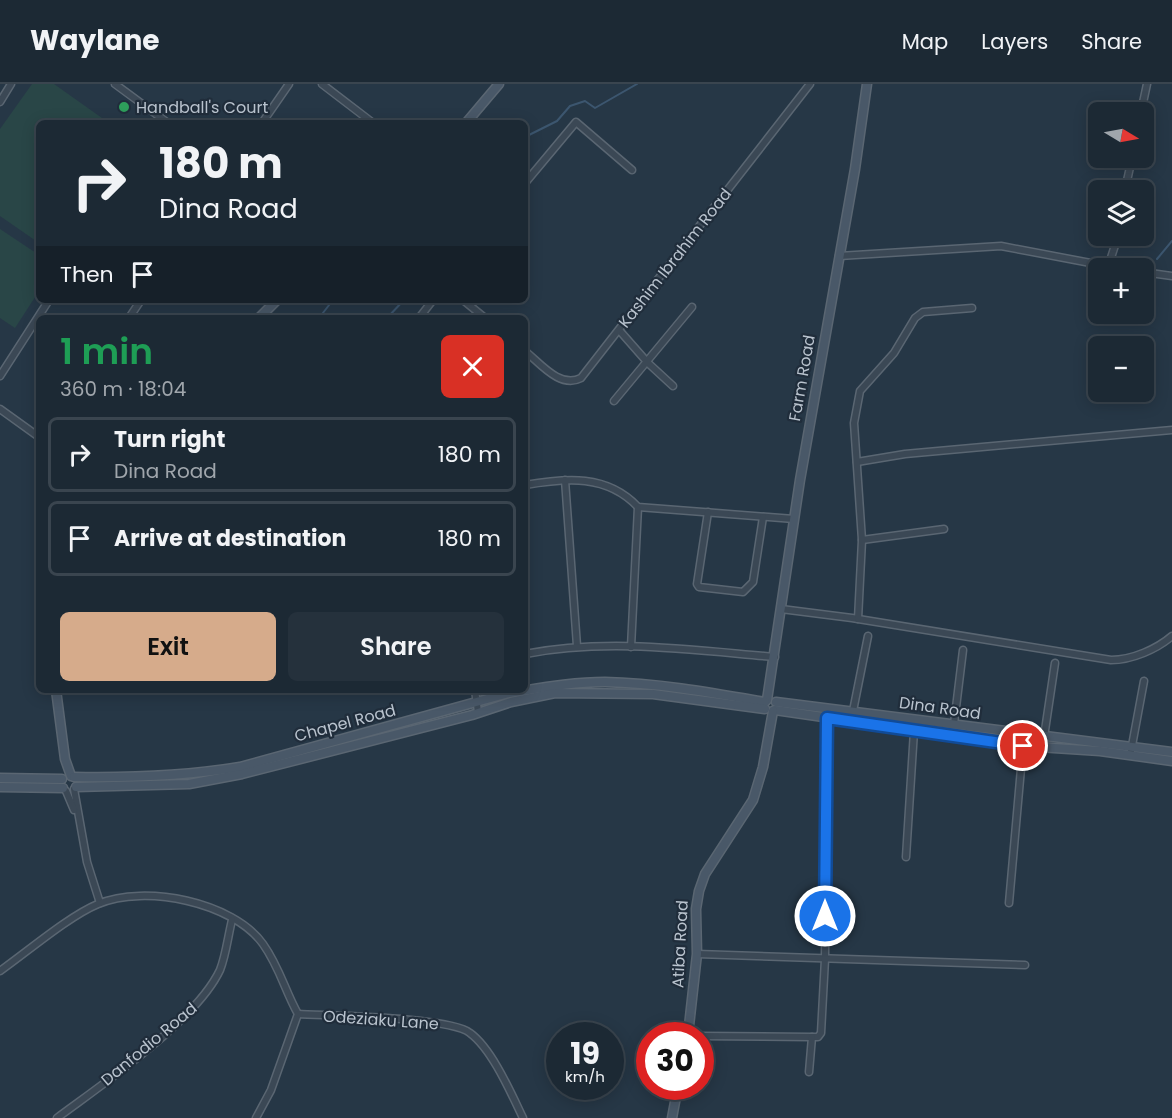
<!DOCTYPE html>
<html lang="en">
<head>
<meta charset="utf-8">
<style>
  :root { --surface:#1c2934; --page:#25313c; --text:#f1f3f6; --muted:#a0a6ac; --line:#3a454f; --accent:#d6ab8b }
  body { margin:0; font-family:Poppins,sans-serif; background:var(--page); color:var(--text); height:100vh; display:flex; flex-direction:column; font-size:22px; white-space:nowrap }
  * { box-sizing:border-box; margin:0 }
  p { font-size:20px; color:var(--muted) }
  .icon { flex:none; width:33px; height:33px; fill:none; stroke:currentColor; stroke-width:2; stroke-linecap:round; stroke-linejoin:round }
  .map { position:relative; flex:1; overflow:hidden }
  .drawer { position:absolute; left:36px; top:231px; width:492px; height:378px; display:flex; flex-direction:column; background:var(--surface); border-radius:9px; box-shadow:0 3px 15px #0003,0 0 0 2px var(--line) }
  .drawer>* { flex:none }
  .banner { position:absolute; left:36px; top:36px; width:492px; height:183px; border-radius:9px; box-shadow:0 3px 15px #0003,0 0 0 2px var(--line); background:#1c2934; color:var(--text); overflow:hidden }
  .needle { width:39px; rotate:100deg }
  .tools { position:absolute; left:1088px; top:18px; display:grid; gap:12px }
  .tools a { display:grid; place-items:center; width:66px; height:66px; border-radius:9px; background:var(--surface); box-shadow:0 3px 15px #0003,0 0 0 2px var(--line); font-size:30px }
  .speed { position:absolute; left:546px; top:938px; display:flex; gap:12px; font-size:30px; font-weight:700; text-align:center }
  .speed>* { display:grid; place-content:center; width:78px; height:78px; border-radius:50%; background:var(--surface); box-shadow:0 3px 15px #0003,0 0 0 2px var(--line); line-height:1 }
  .speed small { font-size:15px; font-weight:400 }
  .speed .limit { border:9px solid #d22; background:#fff; color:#111 }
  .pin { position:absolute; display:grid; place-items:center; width:51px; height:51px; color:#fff; margin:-26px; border:3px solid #fff; border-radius:50%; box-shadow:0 2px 6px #0007 }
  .me { position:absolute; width:66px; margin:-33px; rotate:0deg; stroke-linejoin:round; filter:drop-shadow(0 0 4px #0008) }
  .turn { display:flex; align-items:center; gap:21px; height:126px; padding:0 24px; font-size:27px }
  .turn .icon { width:78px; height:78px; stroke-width:2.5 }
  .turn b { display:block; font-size:42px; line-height:51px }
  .then { display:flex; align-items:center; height:57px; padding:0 24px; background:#0003; gap:12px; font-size:22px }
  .round { display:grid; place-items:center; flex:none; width:63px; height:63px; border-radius:9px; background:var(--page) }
  .head { display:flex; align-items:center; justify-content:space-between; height:102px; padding:0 24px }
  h1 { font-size:36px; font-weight:600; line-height:45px; color:#1e9e55 }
  .action { display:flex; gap:12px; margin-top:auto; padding:12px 24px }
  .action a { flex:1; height:69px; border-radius:9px; background:var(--accent); color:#111; font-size:24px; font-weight:600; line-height:69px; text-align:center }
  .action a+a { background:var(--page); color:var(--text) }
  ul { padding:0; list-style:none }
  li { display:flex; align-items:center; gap:18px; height:75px; margin:0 12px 9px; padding:0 12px; border:3px solid var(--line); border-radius:9px }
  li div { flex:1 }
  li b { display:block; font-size:22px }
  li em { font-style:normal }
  header { display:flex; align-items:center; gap:36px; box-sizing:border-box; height:84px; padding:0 30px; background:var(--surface); border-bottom:2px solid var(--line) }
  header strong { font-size:28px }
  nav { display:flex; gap:33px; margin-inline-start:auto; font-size:21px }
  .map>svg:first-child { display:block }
  .green { fill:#294647 }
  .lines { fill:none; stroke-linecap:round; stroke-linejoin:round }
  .stream { stroke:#3c566f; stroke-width:2 }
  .street-casing { stroke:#5a6672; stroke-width:9 }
  .secondary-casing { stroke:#5a6672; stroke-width:11 }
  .street { stroke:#3b4855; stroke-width:6 }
  .secondary { stroke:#495868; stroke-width:8 }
  .route-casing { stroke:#114b97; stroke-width:15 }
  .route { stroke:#1a73e8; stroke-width:10 }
  .leisure-dot { fill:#2e9e5b; stroke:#202d3b; stroke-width:2 }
  .labels { text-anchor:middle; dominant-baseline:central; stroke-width:4.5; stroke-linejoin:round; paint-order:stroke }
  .poi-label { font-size:16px; fill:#b9c3ce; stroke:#202d3b; text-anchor:start }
  .street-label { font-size:16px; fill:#b9c3ce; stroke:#202d3b }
</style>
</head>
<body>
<header>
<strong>Waylane</strong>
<nav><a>Map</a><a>Layers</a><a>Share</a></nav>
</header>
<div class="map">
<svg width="1172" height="1034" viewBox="0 0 1172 1034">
  <rect width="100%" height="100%" fill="#263746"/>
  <g class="green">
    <polygon points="32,0 54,0 109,39 39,39 39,159 0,132 0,45"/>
    <polygon points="0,145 39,171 39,207 15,244 0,234"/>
  </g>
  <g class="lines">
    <g class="stream">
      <polyline points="525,53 557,37 570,22 585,17 595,24 637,0"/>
      <polyline points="1157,175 1172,157"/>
      <polyline points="319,234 333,216"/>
      <polyline points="387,234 404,216"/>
    </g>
    <defs>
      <g id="street">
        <polyline points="115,0 168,39"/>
        <polyline points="322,0 373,39"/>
        <polyline points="0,18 11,0"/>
        <polyline points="1141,28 1147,0"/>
        <polyline points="262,39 289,0"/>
        <polyline points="525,99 576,38 632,86"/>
        <polyline points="1125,106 1132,74"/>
        <polyline points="839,172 1001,162 1117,184"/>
        <polyline points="1108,183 1118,152"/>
        <polyline points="1143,188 1172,192"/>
        <polyline points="463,216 485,234"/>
        <polyline points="129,234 141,216"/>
        <polyline points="419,234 433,216"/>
        <polyline points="619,246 648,279 673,302"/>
        <path d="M525 267C540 279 560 305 581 294L810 0"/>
        <polyline points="0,292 49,216"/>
        <polyline points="614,317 692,223"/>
        <polyline points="0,325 39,353"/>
        <polyline points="857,378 905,370 1172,346"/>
        <polyline points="565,396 577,562"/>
        <path d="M525 401C566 394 607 390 638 423L794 435"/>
        <polyline points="708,428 697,500 699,503 743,508 753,498 763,433"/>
        <polyline points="862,456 944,445"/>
        <path d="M781 525 852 534 1111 576C1132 576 1157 565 1172 552"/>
        <polyline points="858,535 862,456 854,339 860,307 894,269 915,234 923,228 972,224"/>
        <polyline points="631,563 638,423"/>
        <path d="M525 570C607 554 692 566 775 573"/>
        <polyline points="475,606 478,628"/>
        <polyline points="853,627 868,552"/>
        <polyline points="954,640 963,566"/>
        <polyline points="1044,653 1055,579"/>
        <polyline points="1131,667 1144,597"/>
        <polyline points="74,705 87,778 100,819"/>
        <polyline points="66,707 74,726"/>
        <polyline points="906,773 914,647"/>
        <polyline points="1009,819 1023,662"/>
        <polyline points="697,870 1025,881"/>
        <path d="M0 887C27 868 69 832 98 820 145 800 233 818 263 860 280 884 285 907 298 930L271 1006 256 1034"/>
        <path d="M298 930C330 932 450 933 470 949 492 965 511 1009 523 1034"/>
        <polyline points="700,952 812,953 818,953 821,949 825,875 827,635"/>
        <polyline points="809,988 812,953"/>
        <path d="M57 1034C104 999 196 937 220 886 226 871 228 852 232 836"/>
      </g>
      <g id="secondary">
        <polyline points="466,39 499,0"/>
        <polyline points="259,234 277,216"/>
        <polyline points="56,606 65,675 71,692"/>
        <polyline points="767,616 800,396 855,85 867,0"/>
        <polyline points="776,618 1172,668"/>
        <polyline points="775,626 1023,662 1100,667 1172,677"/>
        <path d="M74 693C130 694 185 692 240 683L509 609C541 604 573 598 605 598 658 599 713 609 765 618"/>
        <polyline points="0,694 62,695"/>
        <polyline points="0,703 63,704"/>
        <polyline points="76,703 189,700 242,690 472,631 511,618 555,609 653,610 765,625"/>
        <polyline points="688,951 697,870 696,825 699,807 705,790 753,716 763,683 773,627"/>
        <polyline points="672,1034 678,1002"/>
      </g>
    </defs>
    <use href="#street" class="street-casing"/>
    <use href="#secondary" class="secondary-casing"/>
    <use href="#street" class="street"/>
    <use href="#secondary" class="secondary"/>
  </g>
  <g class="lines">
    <defs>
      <polyline id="route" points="825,832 827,634 1023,662"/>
    </defs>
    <use href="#route" class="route-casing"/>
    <use href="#route" class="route"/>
  </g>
  <circle class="leisure-dot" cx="124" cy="23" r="6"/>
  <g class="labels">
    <g class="poi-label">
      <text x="136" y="23">Handball's Court</text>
    </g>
    <g class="street-label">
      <text transform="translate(675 174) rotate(-52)">Kashim Ibrahim Road</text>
      <text transform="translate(802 294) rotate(-80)">Farm Road</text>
      <text transform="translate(940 624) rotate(8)">Dina Road</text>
      <text transform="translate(345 639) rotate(-15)">Chapel Road</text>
      <text transform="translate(680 860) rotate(-87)">Atiba Road</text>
      <text transform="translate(381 936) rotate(4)">Odeziaku Lane</text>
      <text transform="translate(149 960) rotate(-40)">Danfodio Road</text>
    </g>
  </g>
</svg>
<div class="tools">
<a><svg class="needle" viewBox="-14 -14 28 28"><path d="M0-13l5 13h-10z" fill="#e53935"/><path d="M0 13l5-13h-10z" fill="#a0a6ac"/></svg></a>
<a><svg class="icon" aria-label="layers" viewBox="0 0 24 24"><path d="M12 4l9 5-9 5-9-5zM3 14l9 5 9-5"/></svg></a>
<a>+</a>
<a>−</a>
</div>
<div class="speed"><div>19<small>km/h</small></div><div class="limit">30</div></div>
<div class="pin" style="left:1023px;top:662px;background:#d93025"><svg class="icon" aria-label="arrive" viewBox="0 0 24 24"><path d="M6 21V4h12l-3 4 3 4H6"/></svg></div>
<svg class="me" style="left:825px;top:832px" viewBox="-20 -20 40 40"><circle r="17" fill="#1a73e8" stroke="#fff" stroke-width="3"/><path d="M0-11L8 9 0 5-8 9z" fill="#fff"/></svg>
<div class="banner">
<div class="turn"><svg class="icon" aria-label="right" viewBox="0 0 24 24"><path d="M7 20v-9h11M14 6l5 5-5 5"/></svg><div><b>180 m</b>Dina Road</div></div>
<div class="then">Then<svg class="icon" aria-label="arrive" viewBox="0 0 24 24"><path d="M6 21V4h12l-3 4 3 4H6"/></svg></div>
</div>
<section class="drawer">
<div class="head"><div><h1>1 min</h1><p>360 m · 18:04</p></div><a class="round" style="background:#d93025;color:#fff"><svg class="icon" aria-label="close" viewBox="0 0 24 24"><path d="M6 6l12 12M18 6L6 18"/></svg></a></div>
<ul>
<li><svg class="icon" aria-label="right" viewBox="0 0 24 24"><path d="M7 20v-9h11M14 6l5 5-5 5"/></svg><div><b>Turn right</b><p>Dina Road</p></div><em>180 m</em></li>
<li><svg class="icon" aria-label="arrive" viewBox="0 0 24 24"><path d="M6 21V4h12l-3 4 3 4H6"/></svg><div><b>Arrive at destination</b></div><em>180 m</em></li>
</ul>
<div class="action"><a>Exit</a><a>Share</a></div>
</section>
</div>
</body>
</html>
